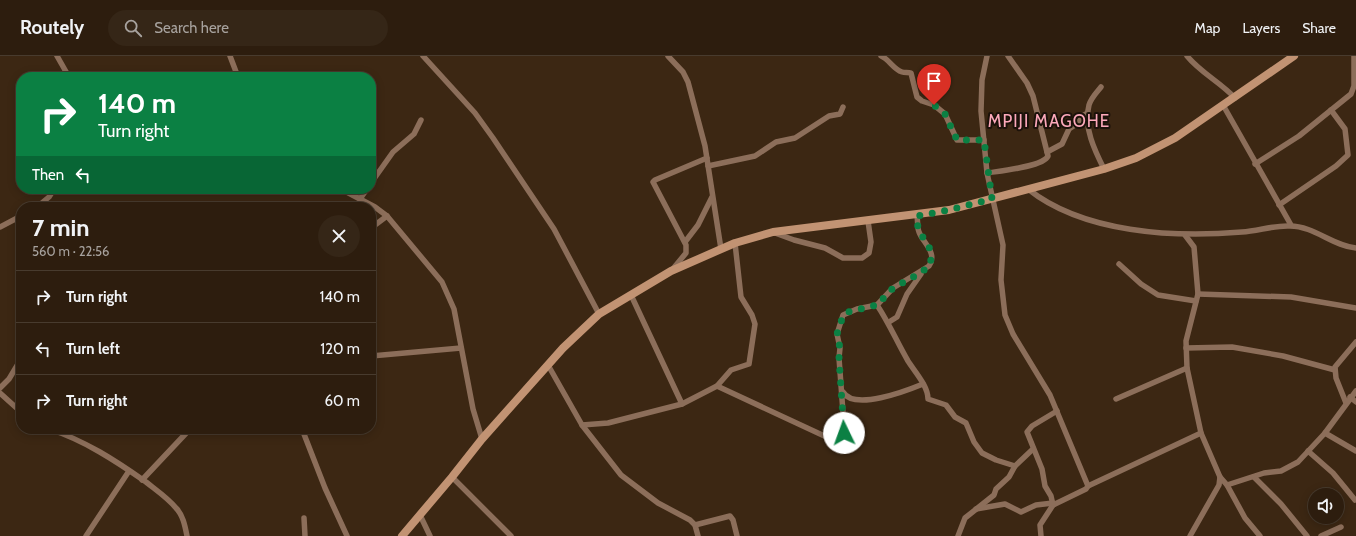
<!DOCTYPE html>
<html lang="en">
<head>
<meta charset="utf-8">
<style>
  :root { --surface:#2d1d0e; --page:#352617; --text:#f1f3f6; --muted:#a7a29e; --line:#483b2e }
  body { margin:0; font-family:Cabin,sans-serif; background:var(--page); color:var(--text); height:100vh; display:flex; flex-direction:column; font-size:15px; white-space:nowrap }
  * { box-sizing:border-box; margin:0 }
  p { font-size:13px; color:var(--muted) }
  .icon { flex:none; width:22px; height:22px; fill:none; stroke:currentColor; stroke-width:2; stroke-linecap:round; stroke-linejoin:round }
  .map { position:relative; flex:1; overflow:hidden }
  .details { position:absolute; left:16px; top:146px; width:360px; height:232px; display:flex; flex-direction:column; background:var(--surface); border-radius:16px; box-shadow:0 2px 10px #0003,0 0 0 1px var(--line) }
  .details>* { flex:none }
  .top-card { position:absolute; left:16px; top:16px; width:360px; height:122px; border-radius:16px; box-shadow:0 2px 10px #0003,0 0 0 1px var(--line); background:#0b8043; color:#fff; overflow:hidden }
  .fabs { position:absolute; left:1308px; top:432px; display:grid; gap:8px }
  .fabs a { display:grid; place-items:center; width:36px; height:36px; border-radius:50%; background:var(--surface); box-shadow:0 2px 10px #0003,0 0 0 1px var(--line); font-size:20px }
  .pin { position:absolute; display:grid; place-items:center; width:34px; height:34px; color:#fff; margin:-41px -17px; border-radius:50% 50% 50% 0; rotate:-45deg; box-shadow:0 0 4px #0007 }
  .pin .icon { rotate:45deg }
  .me { position:absolute; width:44px; margin:-22px; rotate:357deg; stroke-linejoin:round; filter:drop-shadow(0 0 3px #0008) }
  .turn { display:flex; align-items:center; gap:14px; height:84px; padding:0 16px; font-size:18px }
  .turn .icon { width:52px; height:52px; stroke-width:2.5 }
  .turn b { display:block; font-size:28px; line-height:34px }
  .then { display:flex; align-items:center; height:38px; padding:0 16px; background:#0003; gap:8px; font-size:15px }
  .round { display:grid; place-items:center; flex:none; width:42px; height:42px; border-radius:21px; background:var(--page) }
  .summary { display:flex; align-items:center; justify-content:space-between; height:68px; padding:0 16px }
  h1 { font-size:24px; font-weight:700; line-height:30px }
  ul { padding:0; list-style:none }
  li { display:flex; align-items:center; gap:12px; height:52px; padding:0 16px; border-top:1px solid var(--line) }
  li div { flex:1 }
  li b { display:block; font-size:15px }
  li em { font-style:normal }
  header { display:flex; align-items:center; gap:24px; box-sizing:border-box; height:56px; padding:0 20px; background:var(--surface); border-bottom:1px solid var(--line) }
  header strong { font-size:19px }
  nav { display:flex; gap:22px; margin-inline-start:auto; font-size:14px }
  .search { width:280px; height:36px; background:var(--page); display:flex; align-items:center; gap:10px; box-sizing:border-box; padding:0 14px; border-radius:22px; color:var(--muted); font-size:15px }
  .map>svg:first-child { display:block }
  .lines { fill:none; stroke-linecap:round; stroke-linejoin:round }
  .street { stroke:#8c6e5a; stroke-width:5.5 }
  .secondary { stroke:#c29373; stroke-width:8 }
  .route { stroke:#0b8043; stroke-width:7; stroke-dasharray:0 12.6 }
  .labels { text-anchor:middle; dominant-baseline:central; stroke-width:4; stroke-linejoin:round; paint-order:stroke }
  .quarter-label { font-size:17px; letter-spacing:1px; fill:#fda9bb; stroke:#1c120a }
</style>
</head>
<body>
<header>
<strong>Routely</strong>
<div class="search"><svg class="icon" aria-label="search" viewBox="0 0 24 24"><circle cx="10" cy="10" r="6"/><path d="M15 15l6 6"/></svg>Search here</div>
<nav><a>Map</a><a>Layers</a><a>Share</a></nav>
</header>
<div class="map">
<svg width="1356" height="480" viewBox="0 0 1356 480">
  <rect width="100%" height="100%" fill="#3c2713"/>
  <g class="lines">
    <g class="street">
      <polyline points="57,0 69,21"/>
      <polyline points="230,0 238,21"/>
      <polyline points="423,0 475,57 493,82 554,173 599,258"/>
      <polyline points="668,0 683,16 688,26 705,90 721,193"/>
      <path d="M881 0C889 3 893 13 902 16 905 17 908 16 911 17L917 41 922 45 934 49 945 58 957 84H984"/>
      <polyline points="987,0 982,24 981,55 987,117 1003,189 1001,224 1005,259 1013,278 1050,339 1088,430 1086,433 1053,449 1040,469 1041,480"/>
      <path d="M1187 0C1201 17 1220 26 1235 42"/>
      <path d="M1101 31C1097 36 1091 42 1089 49 1083 71 1095 95 1104 113"/>
      <polyline points="1223,49 1291,169"/>
      <polyline points="19,72 21,71"/>
      <polyline points="1047,96 1062,88 1069,73 1078,67 1082,60 1088,57"/>
      <polyline points="1255,108 1299,80 1351,38 1354,30 1354,0"/>
      <polyline points="708,110 755,100 776,86 795,82 829,60 840,58 843,51"/>
      <path d="M987 117C999 115 1043 111 1048 100L1033 40 1027 27 1008 0"/>
      <polyline points="371,127 393,96 414,78 421,64"/>
      <polyline points="341,133 375,151 387,160 442,226 454,253 473,353 482,383"/>
      <path d="M1028 133C1083 177 1174 182 1242 176 1258 175 1275 169 1290 170 1314 170 1333 190 1356 192"/>
      <polyline points="360,143 367,133"/>
      <polyline points="1279,149 1336,110 1348,99 1345,73 1331,54"/>
      <polyline points="37,151 49,141 54,133"/>
      <polyline points="0,171 21,160"/>
      <polyline points="371,172 387,160"/>
      <polyline points="775,177 794,184 825,192 843,202 862,202 869,197 871,186 868,165"/>
      <polyline points="1185,179 1194,191 1198,238 1186,285 1187,312 1201,377 1220,421 1219,429 1190,480"/>
      <polyline points="685,186 698,169 712,141"/>
      <polyline points="1119,208 1141,228 1158,239 1196,245"/>
      <polyline points="672,214 686,197 686,189 653,126 655,124 707,102"/>
      <polyline points="1198,238 1291,241 1356,252"/>
      <polyline points="631,239 682,348"/>
      <path d="M877 249C889 267 897 286 908 305 915 316 928 330 928 343L946 349 955 361 966 367 974 386 982 397 996 404 1015 410"/>
      <polyline points="889,266 897,261 907,238 921,218"/>
      <polyline points="1186,292 1232,291 1283,300 1335,314"/>
      <polyline points="371,300 461,292"/>
      <polyline points="548,309 582,369 621,419 658,447 690,464 695,469 698,480"/>
      <path d="M717 330 833 384 842 382 844 370 839 302 840 292 837 278 843 259 857 253 877 249 893 232 929 210C938 197 923 187 919 176 917 171 918 165 917 160"/>
      <polyline points="0,332 9,323 21,303"/>
      <path d="M843 336C854 355 906 335 923 328"/>
      <polyline points="0,337 21,356"/>
      <polyline points="1350,341 1356,346"/>
      <polyline points="1116,343 1187,312"/>
      <polyline points="1346,347 1336,322 1335,311 1356,286"/>
      <polyline points="582,369 608,367 682,348 717,330 731,314 749,308 755,268 752,259 741,241 735,187"/>
      <path d="M49 373C84 384 116 405 146 426 156 434 168 442 176 452 183 459 185 470 187 480"/>
      <polyline points="302,373 325,432 347,480"/>
      <polyline points="1325,377 1356,395"/>
      <polyline points="1308,395 1333,417 1355,444"/>
      <polyline points="452,421 511,480"/>
      <polyline points="1220,421 1227,429 1245,462 1260,480"/>
      <polyline points="1254,421 1281,448 1307,480"/>
      <polyline points="142,424 190,373"/>
      <polyline points="1227,429 1264,417 1281,415 1298,406 1325,377 1356,335"/>
      <polyline points="1088,430 1201,377"/>
      <polyline points="1053,449 1051,440 1045,430 1042,413 1027,376 1032,370 1057,355"/>
      <polyline points="976,453 1005,448 1021,456 1036,449 1053,447"/>
      <polyline points="420,459 430,480"/>
      <polyline points="304,462 305,480"/>
      <polyline points="695,469 730,460 733,464 737,480"/>
      <polyline points="86,480 129,415"/>
      <polyline points="958,480 965,462 994,439 996,433 1009,421 1015,410 1033,393"/>
      <polyline points="1321,480 1341,471"/>
    </g>
    <polyline class="secondary" points="402,480 452,421 482,383 563,292 599,258 671,215 735,187 773,176 949,154 1104,113 1136,102 1175,82 1294,0"/>
  </g>
  <g class="lines">
    <polyline class="route" points="844,377 839,302 840,292 837,278 843,260 848,256 877,249 893,232 922,216 931,207 930,193 918,173 917,160 949,154 992,143 984,84 957,84 945,58 934,49"/>
  </g>
  <g class="labels">
    <g class="quarter-label">
      <text x="1049" y="65">MPIJI MAGOHE</text>
    </g>
  </g>
</svg>
<div class="fabs">
<a><svg class="icon" aria-label="sound" viewBox="0 0 24 24"><path d="M4 9h4l5-4v14l-5-4H4zM17 9q2 3 0 6"/></svg></a>
</div>
<div class="pin" style="left:934px;top:49px;background:#d93025"><svg class="icon" aria-label="arrive" viewBox="0 0 24 24"><path d="M6 21V4h12l-3 4 3 4H6"/></svg></div>
<svg class="me" style="left:844px;top:377px" viewBox="-20 -20 40 40"><circle r="19" fill="#fff"/><path d="M0-13L10 11 0 6-10 11z" fill="#0b8043"/></svg>
<div class="top-card">
<div class="turn"><svg class="icon" aria-label="right" viewBox="0 0 24 24"><path d="M7 20v-9h11M14 6l5 5-5 5"/></svg><div><b>140 m</b>Turn right</div></div>
<div class="then">Then<svg class="icon" aria-label="left" viewBox="0 0 24 24"><path d="M17 20v-9H6M10 6l-5 5 5 5"/></svg></div>
</div>
<section class="details">
<div class="summary"><div><h1>7 min</h1><p>560 m · 22:56</p></div><a class="round"><svg class="icon" aria-label="close" viewBox="0 0 24 24"><path d="M6 6l12 12M18 6L6 18"/></svg></a></div>
<ul>
<li><svg class="icon" aria-label="right" viewBox="0 0 24 24"><path d="M7 20v-9h11M14 6l5 5-5 5"/></svg><div><b>Turn right</b></div><em>140 m</em></li>
<li><svg class="icon" aria-label="left" viewBox="0 0 24 24"><path d="M17 20v-9H6M10 6l-5 5 5 5"/></svg><div><b>Turn left</b></div><em>120 m</em></li>
<li><svg class="icon" aria-label="right" viewBox="0 0 24 24"><path d="M7 20v-9h11M14 6l5 5-5 5"/></svg><div><b>Turn right</b></div><em>60 m</em></li>
</ul>
</section>
</div>
</body>
</html>
